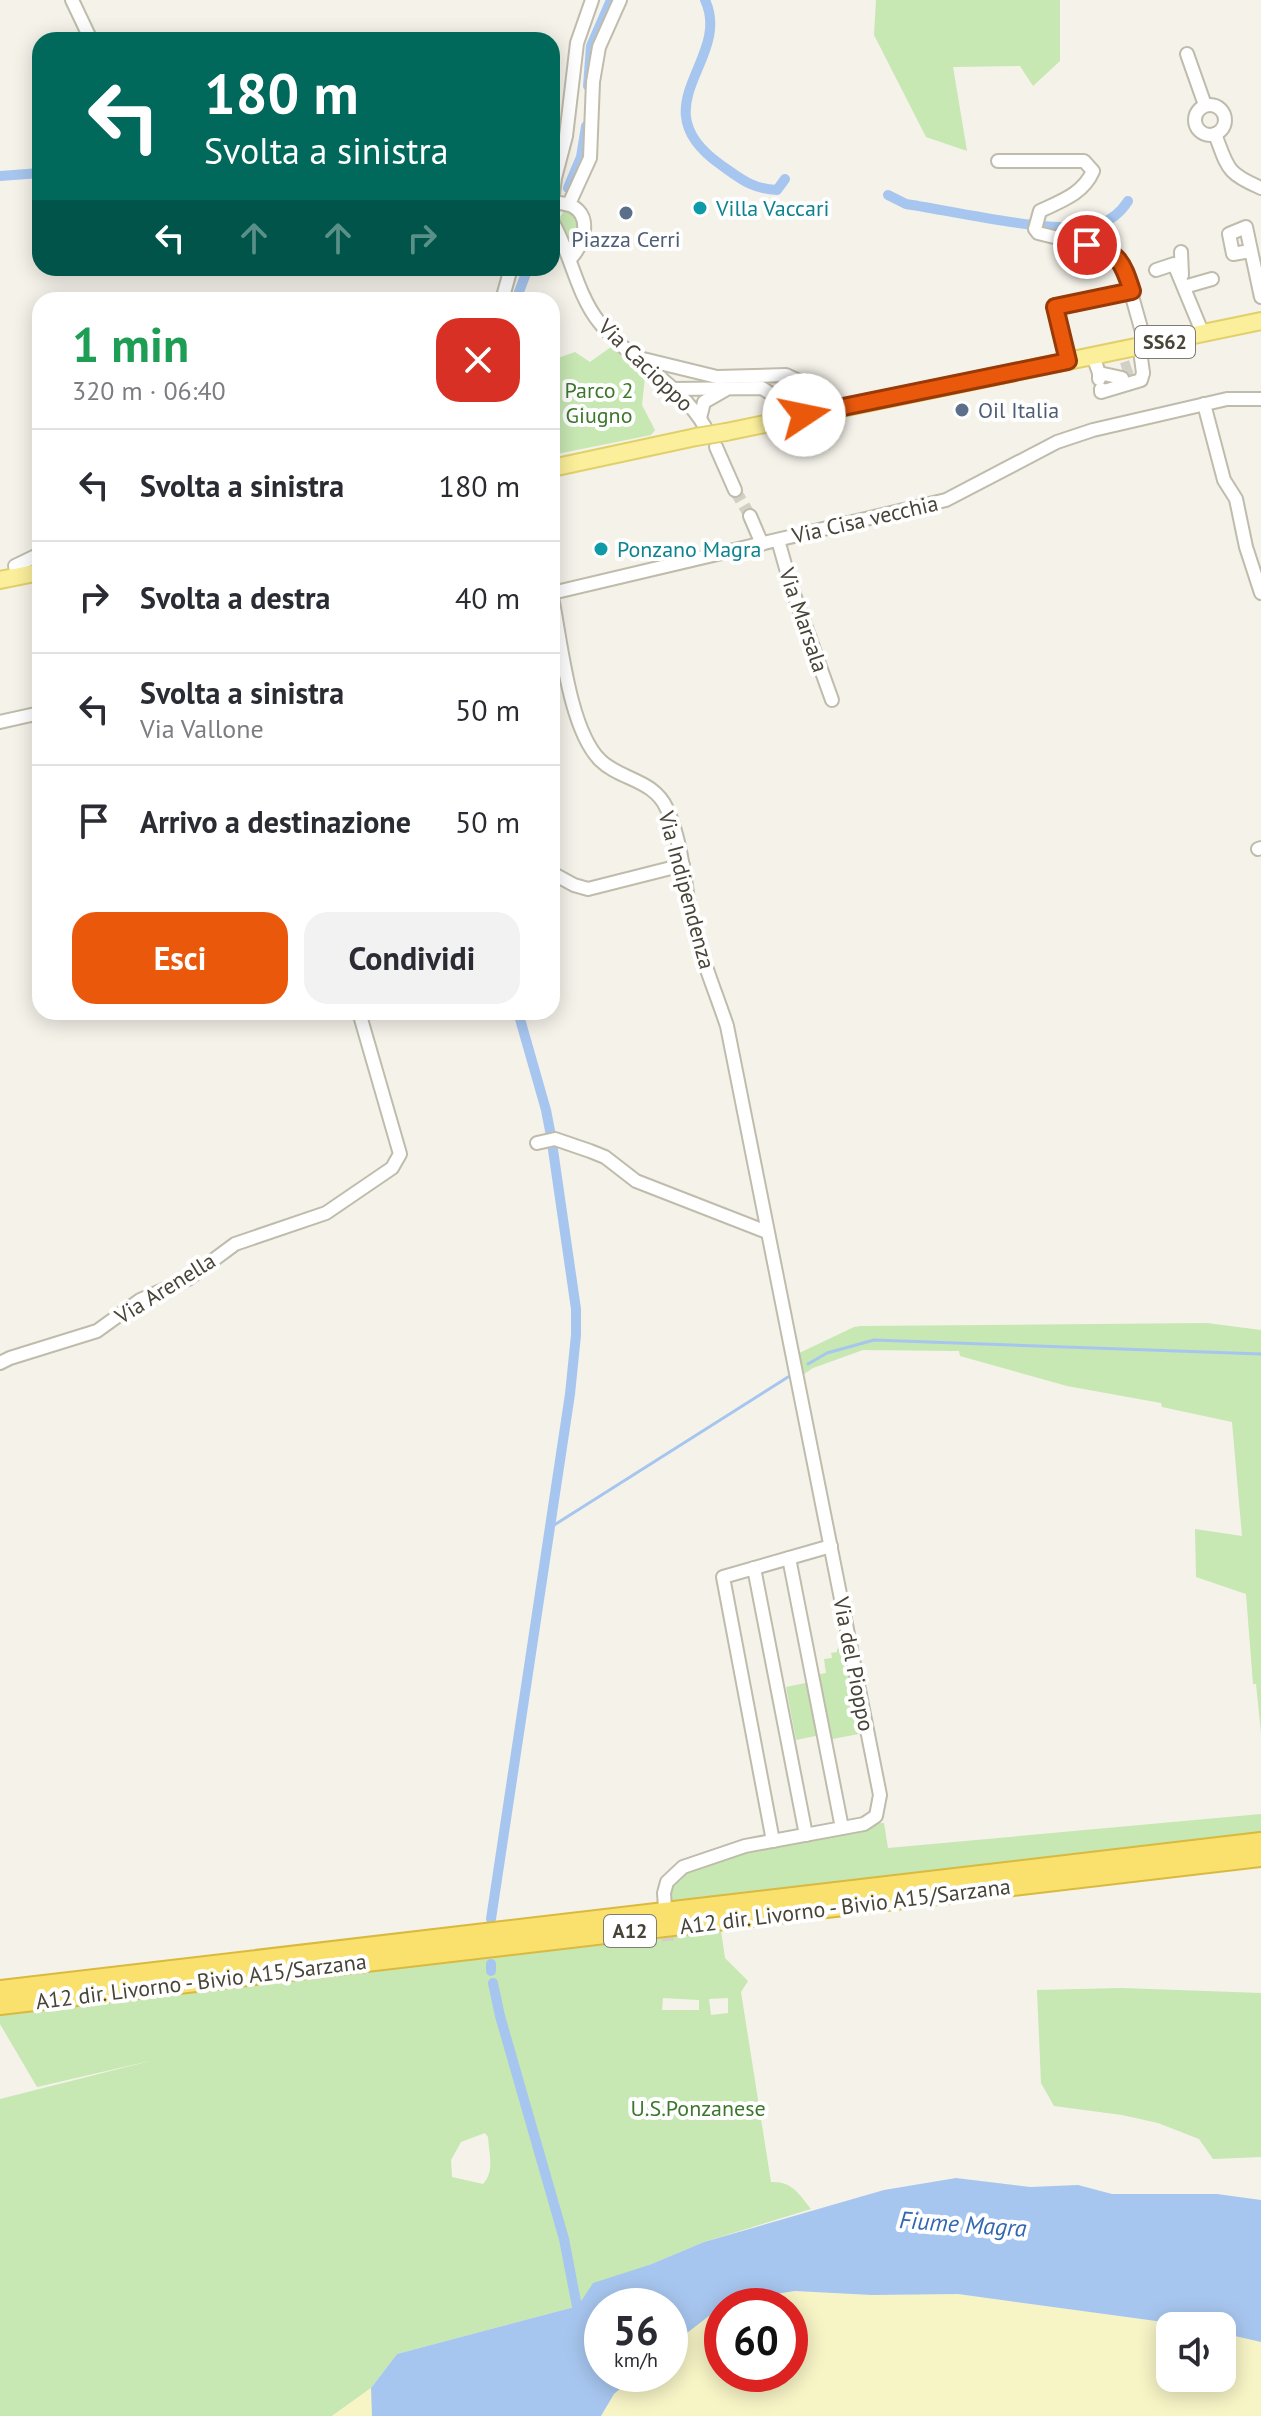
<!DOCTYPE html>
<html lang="it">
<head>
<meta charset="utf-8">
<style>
  :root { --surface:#fff; --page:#f2f2f3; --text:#2b2b33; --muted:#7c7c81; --line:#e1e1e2; --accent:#ea580c }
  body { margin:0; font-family:"PT Sans",sans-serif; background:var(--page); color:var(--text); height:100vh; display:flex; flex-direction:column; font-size:30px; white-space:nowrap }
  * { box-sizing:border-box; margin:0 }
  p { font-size:26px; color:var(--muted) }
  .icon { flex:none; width:44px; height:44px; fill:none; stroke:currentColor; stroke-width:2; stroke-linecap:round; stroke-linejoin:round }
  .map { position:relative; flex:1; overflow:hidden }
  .drawer { position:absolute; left:32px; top:292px; width:528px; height:728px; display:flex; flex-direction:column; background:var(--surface); border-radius:24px; box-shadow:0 4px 20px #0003 }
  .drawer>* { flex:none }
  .banner { position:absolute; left:32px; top:32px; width:528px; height:244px; border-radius:24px; box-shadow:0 4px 20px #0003; background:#00695c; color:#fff; overflow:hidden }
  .buttons { position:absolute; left:1156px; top:2312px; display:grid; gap:16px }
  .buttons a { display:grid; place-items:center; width:80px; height:80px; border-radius:16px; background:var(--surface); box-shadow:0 4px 20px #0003; font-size:40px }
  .speed { position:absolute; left:584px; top:2288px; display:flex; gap:16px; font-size:40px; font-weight:700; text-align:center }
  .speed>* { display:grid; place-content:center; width:104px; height:104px; border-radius:50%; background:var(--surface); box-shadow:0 4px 20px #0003; line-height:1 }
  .speed small { font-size:20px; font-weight:400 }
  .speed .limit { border:12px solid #d22; background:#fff; color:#111 }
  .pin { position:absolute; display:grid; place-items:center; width:68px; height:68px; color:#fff; margin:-34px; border:4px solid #fff; border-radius:50%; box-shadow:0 2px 8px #0007 }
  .me { position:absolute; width:88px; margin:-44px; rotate:79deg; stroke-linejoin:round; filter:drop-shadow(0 0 6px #0008) }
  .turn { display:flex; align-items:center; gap:28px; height:168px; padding:0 40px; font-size:36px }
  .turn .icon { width:104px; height:104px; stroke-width:2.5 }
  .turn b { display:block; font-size:56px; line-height:68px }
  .lanes { display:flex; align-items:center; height:76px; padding:0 40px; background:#0003; justify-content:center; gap:40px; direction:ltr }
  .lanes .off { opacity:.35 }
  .round { display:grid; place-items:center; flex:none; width:84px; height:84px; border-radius:24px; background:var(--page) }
  .overview { display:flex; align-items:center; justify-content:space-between; height:136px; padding:0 40px }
  h1 { font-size:48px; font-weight:800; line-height:60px; color:#1e9e55 }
  .action { display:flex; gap:16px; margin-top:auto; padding:16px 40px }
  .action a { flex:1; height:92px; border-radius:24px; background:var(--accent); color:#fff; font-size:32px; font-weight:800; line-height:92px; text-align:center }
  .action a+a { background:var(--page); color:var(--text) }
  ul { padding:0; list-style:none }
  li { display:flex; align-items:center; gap:24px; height:112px; padding:0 40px; border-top:2px solid var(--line) }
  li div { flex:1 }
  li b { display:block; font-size:30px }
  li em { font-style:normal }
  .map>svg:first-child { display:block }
  .green { fill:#c7e7b3; fill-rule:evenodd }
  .sand { fill:#f7f4c6 }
  .water { fill:#a7c6ef }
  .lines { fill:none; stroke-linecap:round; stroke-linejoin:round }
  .stream { stroke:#a7c6ef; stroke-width:3 }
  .canal { stroke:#a7c6ef; stroke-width:10 }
  .minor-tunnel { stroke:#d2cfc5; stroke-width:12; stroke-dasharray:12 6; stroke-linecap:butt }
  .minor-casing { stroke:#bfbcac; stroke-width:16 }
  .major-casing { stroke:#e1d06a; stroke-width:20 }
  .highway-casing { stroke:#d9b93e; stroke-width:22 }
  .minor { stroke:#fff; stroke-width:12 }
  .major { stroke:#fbef9b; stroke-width:16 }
  .highway { stroke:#fae16e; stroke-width:18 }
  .major-bridge-casing { stroke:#e1d06a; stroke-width:20; stroke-linecap:butt }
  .major-bridge { stroke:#fbef9b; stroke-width:16 }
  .route-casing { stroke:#983908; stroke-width:20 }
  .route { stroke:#ea580c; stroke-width:14 }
  .culture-dot { fill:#0f9aa8; stroke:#fff; stroke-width:3 }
  .service-dot { fill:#5c6f8a; stroke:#fff; stroke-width:3 }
  .labels { text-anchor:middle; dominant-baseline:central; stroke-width:8; stroke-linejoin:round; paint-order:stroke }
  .shield { fill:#fff; stroke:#7f7c73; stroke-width:2 }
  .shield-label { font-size:20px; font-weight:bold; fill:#484437 }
  .culture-label { font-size:22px; fill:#0d838f; stroke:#fff; text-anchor:start }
  .service-label { font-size:22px; fill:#4e5e75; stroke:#fff }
  .street-label { font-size:22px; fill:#484437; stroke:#fff }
  .park-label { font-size:22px; fill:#3c782c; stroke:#fff }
  .water-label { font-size:24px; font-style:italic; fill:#3368b1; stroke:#fff }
</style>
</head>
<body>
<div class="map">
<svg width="1261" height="2416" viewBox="0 0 1261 2416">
  <rect width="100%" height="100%" fill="#f4f2e9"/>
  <g class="green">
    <polygon points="876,0 1060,0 1060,61 1033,86 1020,66 953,67 967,151 926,137 874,35"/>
    <polygon points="564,211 576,216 581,227 576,242 572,244 567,241 558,220"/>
    <polygon points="611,347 645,377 642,405 655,430 651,435 552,455 552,360 575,352 590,362"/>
    <polygon points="1207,1323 1261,1330 1261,1733 1256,1684 1253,1684 1246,1594 1196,1577 1195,1529 1242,1536 1232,1422 1162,1407 1161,1403 1067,1386 960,1356 959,1351 863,1350 813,1368 798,1378 793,1356 854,1327 861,1326"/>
    <polygon points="849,1647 864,1733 822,1741 820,1735 796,1740 786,1687 810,1682 810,1676 826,1673 824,1659 832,1658 831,1653 837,1652 837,1649"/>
    <polygon points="1261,1814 1261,1838 665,1908 674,1874 745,1846 864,1824 884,1823 888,1848"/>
    <path d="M720 1924 725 1958 748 1981 741 1992 771 2182C792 2181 799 2194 811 2209L704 2242 649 2265 578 2306 397 2354 371 2388 332 2416H0V2099L154 2060 37 2087 0 2024V2007ZM663 1998 699 2000V2010H662ZM728 1998V2013L711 2015 709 1999ZM485 2133 488 2137C489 2154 495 2171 483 2184L452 2177 451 2160 461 2142Z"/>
    <polygon points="1122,1988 1261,1993 1261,2157 1213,2159 1199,2139 1158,2123 1122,2115 1054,2106 1041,2083 1037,1990"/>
  </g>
  <g class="sand">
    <polygon points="795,2291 872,2295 958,2294 1193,2326 1170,2326 1170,2378 1222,2378 1222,2333 1261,2342 1261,2416 601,2416 614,2394 637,2374 670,2374 670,2346 709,2315 722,2308 722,2374 790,2374 790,2306 725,2306 737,2300"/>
    <polygon points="371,2388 372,2416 332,2416"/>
  </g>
  <polygon class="water" points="956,2178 1030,2187 1078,2185 1112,2194 1217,2194 1261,2200 1261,2342 1222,2333 1222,2326 1193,2326 958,2294 872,2295 795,2291 737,2300 722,2306 670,2346 670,2306 602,2306 602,2374 637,2374 614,2394 601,2416 372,2416 371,2388 397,2354 578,2306 593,2283 649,2265 704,2242 884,2190"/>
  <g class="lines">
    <g class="stream">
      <polyline points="808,1364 827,1353 874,1340 1261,1354"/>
      <polyline points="551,1527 788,1377"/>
    </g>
    <g class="canal">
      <path d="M705 0C733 60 637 106 721 165 741 179 752 189 777 190L785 179"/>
      <polyline points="588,86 591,46 611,0"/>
      <polyline points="0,176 40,173"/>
      <polyline points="568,188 581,157 586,126"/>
      <path d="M888 195 906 204C948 210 1063 237 1099 224 1112 220 1121 212 1128 201"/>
      <polyline points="516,300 528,268"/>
      <polyline points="491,1919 570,1394 576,1335 576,1309 551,1136 546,1110 518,1012"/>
      <polyline points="491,1964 491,1971"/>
      <polyline points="493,1983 500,2016 564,2239 579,2317"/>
    </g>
    <g class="minor-tunnel">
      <polyline points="1122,369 1131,366"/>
      <polyline points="1122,378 1136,375"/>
      <polyline points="735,490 750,516"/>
      <polyline points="666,1920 668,1941"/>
    </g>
    <defs>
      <g id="minor">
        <polyline points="72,0 91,40"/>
        <polyline points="1187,54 1205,105"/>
        <circle cx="1210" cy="120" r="15"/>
        <path d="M1215 134C1228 168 1226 173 1261 188"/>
        <path d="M998 161H1084L1093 171C1083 194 1061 201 1040 211L1035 229 1038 233 1111 251 1124 268 1146 346 1141 358 1143 373"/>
        <polyline points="552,202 555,178 566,136 577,43 592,0"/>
        <path d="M552 202C558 203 566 203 572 206 593 217 583 245 571 258"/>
        <polyline points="569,204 590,158 593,82 599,47 620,0"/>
        <path d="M552 221C571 253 576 293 599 322 630 361 680 383 705 427"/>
        <polyline points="1250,251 1233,254 1229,234 1246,227 1261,297"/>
        <polyline points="1181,252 1182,275"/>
        <polyline points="1156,270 1174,264 1203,334"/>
        <polyline points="1184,287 1212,279"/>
        <polyline points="502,300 511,268"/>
        <polyline points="1093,356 1099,373 1099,379"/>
        <polyline points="639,358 717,377 786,375 801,382 837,408"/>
        <polyline points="1068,361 1055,307 1132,291"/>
        <polyline points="1099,373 1122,378"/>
        <polyline points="672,389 762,388 804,415 805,403 801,382"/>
        <polyline points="1101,389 1101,392 1141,380 1143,373"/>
        <polyline points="1204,404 1224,480 1236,499 1246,547 1261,593"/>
        <polyline points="700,418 704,402 725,390"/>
        <polyline points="716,447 735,490"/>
        <polyline points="750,516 762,544"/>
        <polyline points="778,540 791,586 832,700"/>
        <polyline points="18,576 15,566 40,554"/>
        <polyline points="552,593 946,500 1057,442 1093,430 1227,399 1261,399"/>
        <path d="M552 597C561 641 569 729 600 760 620 780 654 779 667 809 682 842 684 880 691 916 699 953 715 990 727 1026L880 1795 876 1816 864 1824 745 1846 683 1867 667 1882 664 1893 665 1908"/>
        <polyline points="0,722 40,713"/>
        <polyline points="1258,849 1261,848"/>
        <polyline points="552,873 574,885 588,889 683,865"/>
        <polyline points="537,1143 555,1139 590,1151 605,1157 636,1181 767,1232"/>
        <polyline points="0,1363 10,1358 97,1331 140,1300 188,1279 235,1244 326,1213 392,1168 400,1154 359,1012"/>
        <polyline points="789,1558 842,1828"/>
        <polyline points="754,1568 806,1835"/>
        <polyline points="773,1841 723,1577 831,1546"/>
      </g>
      <g id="major">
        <polyline points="726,432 1261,321"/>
        <polyline points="552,468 696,437"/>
        <polyline points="0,580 40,572"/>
      </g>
      <g id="highway">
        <polyline points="0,1990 1261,1842"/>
        <polyline points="0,2005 1261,1857"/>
      </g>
    </defs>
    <use href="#minor" class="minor-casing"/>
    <use href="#major" class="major-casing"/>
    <use href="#highway" class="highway-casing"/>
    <use href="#minor" class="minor"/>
    <use href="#major" class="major"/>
    <use href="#highway" class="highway"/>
    <defs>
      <polyline id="major-bridge" points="696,437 726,432"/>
    </defs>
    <use href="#major-bridge" class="major-bridge-casing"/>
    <use href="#major-bridge" class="major-bridge"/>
  </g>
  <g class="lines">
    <defs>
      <path id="route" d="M804 415 1068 361 1055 307 1132 291C1122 260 1118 252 1087 245"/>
    </defs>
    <use href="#route" class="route-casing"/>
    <use href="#route" class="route"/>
  </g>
  <g class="culture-dot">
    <circle cx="700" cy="208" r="8"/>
    <circle cx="601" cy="549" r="8"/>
  </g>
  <g class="service-dot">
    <circle cx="626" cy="213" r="8"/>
    <circle cx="962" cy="410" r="8"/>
  </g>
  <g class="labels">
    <g class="shield">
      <rect x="1135" y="326" width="60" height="32" rx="6"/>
      <rect x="604" y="1915" width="52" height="32" rx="6"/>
    </g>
    <g class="shield-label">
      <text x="1165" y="342">SS62</text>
      <text x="630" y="1931">A12</text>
    </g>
    <g class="culture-label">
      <text x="716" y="208">Villa Vaccari</text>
      <text x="617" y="549">Ponzano Magra</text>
    </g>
    <g class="service-label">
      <text x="626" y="239">Piazza Cerri</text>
      <text x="978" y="410" text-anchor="start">Oil Italia</text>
    </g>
    <g class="street-label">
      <text transform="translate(646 365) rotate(44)">Via Cacioppo</text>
      <text transform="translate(865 519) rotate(-13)">Via Cisa vecchia</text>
      <text transform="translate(804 620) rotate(71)">Via Marsala</text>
      <text transform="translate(687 890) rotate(75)">Via Indipendenza</text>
      <text transform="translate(165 1288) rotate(-32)">Via Arenella</text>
      <text transform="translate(854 1664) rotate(79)">Via del Pioppo</text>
      <text transform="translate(845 1906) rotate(-7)">A12 dir. Livorno - Bivio A15/Sarzana</text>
      <text transform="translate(201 1981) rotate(-7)">A12 dir. Livorno - Bivio A15/Sarzana</text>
    </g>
    <g class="park-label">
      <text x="599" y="390">Parco 2<tspan x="599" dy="25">Giugno</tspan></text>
      <text x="698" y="2108">U.S.Ponzanese</text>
    </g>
    <g class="water-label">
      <text transform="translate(963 2224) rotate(4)">Fiume Magra</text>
    </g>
  </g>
</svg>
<div class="buttons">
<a><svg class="icon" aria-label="sound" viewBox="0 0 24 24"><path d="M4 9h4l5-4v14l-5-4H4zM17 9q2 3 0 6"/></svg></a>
</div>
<div class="speed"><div>56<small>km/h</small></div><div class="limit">60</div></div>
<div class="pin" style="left:1087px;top:245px;background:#d93025"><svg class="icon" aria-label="arrive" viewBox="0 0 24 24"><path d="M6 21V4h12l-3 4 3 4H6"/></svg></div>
<svg class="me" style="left:804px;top:415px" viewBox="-20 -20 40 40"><circle r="19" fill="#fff"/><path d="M0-13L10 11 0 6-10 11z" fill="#ea580c"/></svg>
<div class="banner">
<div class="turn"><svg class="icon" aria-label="left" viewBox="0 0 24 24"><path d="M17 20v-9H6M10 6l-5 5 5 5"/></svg><div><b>180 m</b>Svolta a sinistra</div></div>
<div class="lanes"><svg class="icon" aria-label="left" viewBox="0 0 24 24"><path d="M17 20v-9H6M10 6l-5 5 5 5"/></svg><svg class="icon off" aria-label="ahead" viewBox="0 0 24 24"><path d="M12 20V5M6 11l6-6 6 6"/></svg><svg class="icon off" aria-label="ahead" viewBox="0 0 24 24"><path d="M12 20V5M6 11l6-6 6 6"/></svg><svg class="icon off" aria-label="right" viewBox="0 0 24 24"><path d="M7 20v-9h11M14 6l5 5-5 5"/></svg></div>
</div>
<section class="drawer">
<div class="overview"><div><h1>1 min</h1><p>320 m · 06:40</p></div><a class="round" style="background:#d93025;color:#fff"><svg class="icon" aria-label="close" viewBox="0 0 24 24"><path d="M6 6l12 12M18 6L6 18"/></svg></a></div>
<ul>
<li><svg class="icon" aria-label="left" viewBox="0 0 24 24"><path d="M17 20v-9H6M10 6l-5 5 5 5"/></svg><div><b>Svolta a sinistra</b></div><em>180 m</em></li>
<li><svg class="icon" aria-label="right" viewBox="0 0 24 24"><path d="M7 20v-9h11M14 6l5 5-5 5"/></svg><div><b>Svolta a destra</b></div><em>40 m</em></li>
<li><svg class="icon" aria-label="left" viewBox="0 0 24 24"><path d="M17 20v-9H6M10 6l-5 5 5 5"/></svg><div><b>Svolta a sinistra</b><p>Via Vallone</p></div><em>50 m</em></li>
<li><svg class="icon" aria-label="arrive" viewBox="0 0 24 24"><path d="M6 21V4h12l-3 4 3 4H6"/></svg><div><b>Arrivo a destinazione</b></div><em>50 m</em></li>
</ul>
<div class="action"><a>Esci</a><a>Condividi</a></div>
</section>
</div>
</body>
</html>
